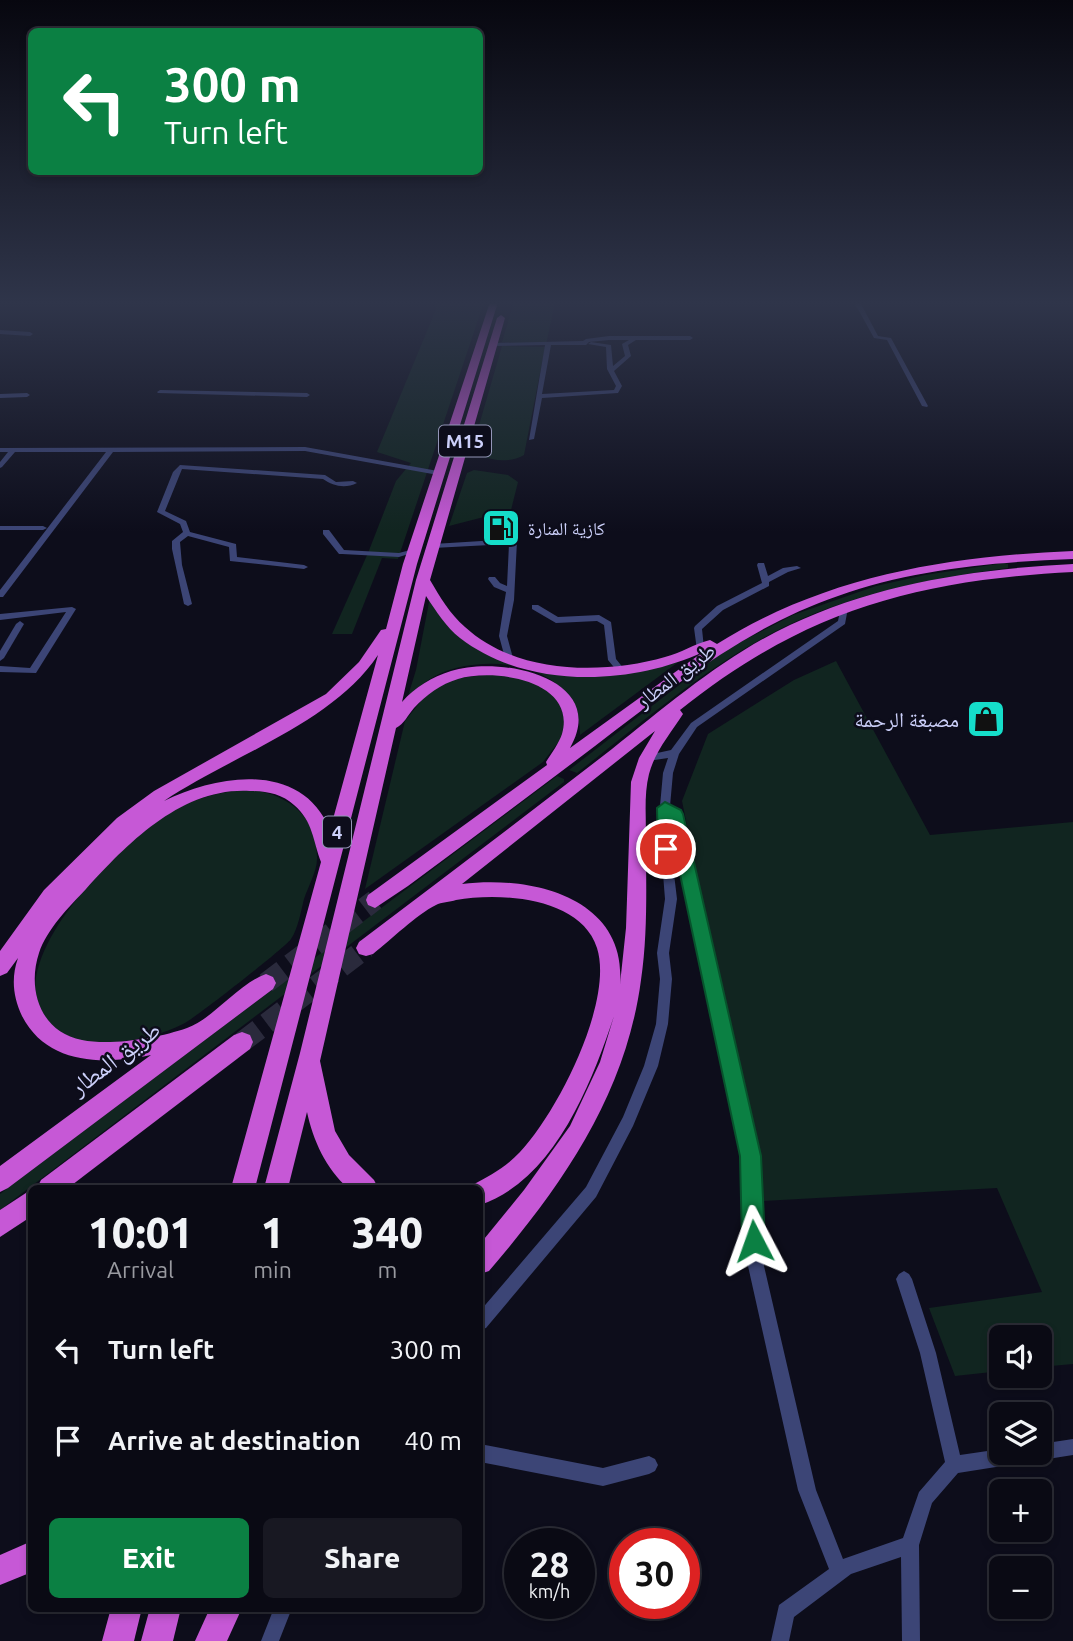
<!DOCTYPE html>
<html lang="en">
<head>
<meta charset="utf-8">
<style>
  :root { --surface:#0a0a14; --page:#181822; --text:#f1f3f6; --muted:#999aa0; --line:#2a2b34; --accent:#0b8043 }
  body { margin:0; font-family:Ubuntu,"Noto Naskh Arabic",sans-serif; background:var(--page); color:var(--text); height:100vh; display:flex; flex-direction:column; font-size:26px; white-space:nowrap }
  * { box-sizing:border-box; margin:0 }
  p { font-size:23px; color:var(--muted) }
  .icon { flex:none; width:38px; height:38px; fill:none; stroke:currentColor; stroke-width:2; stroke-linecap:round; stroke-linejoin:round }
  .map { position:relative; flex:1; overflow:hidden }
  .side { position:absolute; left:28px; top:1185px; width:455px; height:427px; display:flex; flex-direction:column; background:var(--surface); border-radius:10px; box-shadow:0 4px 10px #0003,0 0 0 2px var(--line) }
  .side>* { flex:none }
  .top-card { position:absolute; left:28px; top:28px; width:455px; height:147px; border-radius:10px; box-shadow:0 4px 10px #0003,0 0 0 2px var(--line); background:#0b8043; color:#fff; overflow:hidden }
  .fabs { position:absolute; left:989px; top:1325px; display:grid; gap:14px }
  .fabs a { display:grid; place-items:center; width:63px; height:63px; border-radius:10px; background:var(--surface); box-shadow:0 4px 10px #0003,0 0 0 2px var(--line); font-size:35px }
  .speed { position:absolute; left:504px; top:1528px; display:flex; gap:14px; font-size:35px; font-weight:700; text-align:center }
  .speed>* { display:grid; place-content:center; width:91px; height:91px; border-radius:50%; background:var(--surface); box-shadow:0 4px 10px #0003,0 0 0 2px var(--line); line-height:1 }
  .speed small { font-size:18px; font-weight:400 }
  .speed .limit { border:10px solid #d22; background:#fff; color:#111 }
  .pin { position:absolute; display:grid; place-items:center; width:60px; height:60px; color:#fff; margin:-30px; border:4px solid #fff; border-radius:50%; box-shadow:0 2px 7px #0007 }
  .me { position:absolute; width:77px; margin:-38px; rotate:356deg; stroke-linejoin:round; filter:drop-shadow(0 0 5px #0008) }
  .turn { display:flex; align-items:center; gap:24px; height:147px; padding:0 21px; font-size:32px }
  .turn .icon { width:91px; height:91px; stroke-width:2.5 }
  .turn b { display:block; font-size:49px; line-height:60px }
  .eta { display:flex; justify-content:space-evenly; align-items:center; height:119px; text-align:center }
  .eta b { font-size:42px; font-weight:800; line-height:49px }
  .action { display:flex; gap:14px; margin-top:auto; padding:14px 21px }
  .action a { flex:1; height:80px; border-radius:10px; background:var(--accent); color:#fff; font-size:28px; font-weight:800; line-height:80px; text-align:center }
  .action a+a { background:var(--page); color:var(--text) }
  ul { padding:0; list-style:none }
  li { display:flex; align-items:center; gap:21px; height:91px; padding:0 21px }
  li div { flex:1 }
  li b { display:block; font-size:26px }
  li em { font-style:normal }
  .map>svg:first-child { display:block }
  .green { fill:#112520 }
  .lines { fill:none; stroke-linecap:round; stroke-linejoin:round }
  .trunk-tunnel { stroke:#2a2a3c; stroke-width:21; stroke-dasharray:21 10; stroke-linecap:butt }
  .minor { fill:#3c4576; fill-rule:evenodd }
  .trunk { fill:#c658d6; fill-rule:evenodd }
  .route { fill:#0b8043; stroke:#07532c; stroke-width:2 }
  .labels { text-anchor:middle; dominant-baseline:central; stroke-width:5; stroke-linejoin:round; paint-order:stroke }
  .far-poi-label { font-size:18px; fill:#ccd0fa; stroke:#0d0d1b; text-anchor:start }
  .shield { fill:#0d0d1b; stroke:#9396b7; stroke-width:2 }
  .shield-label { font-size:19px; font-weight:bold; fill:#ccd0fa }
  .street-label { font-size:21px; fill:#ccd0fa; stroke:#0d0d1b }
  .poi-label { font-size:21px; fill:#ccd0fa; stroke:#0d0d1b; text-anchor:end }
  .near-street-label { font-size:24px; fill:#ccd0fa; stroke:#0d0d1b }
</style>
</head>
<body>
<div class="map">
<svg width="1073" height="1641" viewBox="0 0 1073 1641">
  <rect width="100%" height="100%" fill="#0d0d1b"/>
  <g class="green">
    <polygon points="439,302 484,302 398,559 382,558 352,634 332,634 368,553 396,481 411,463 377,452"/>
    <polygon points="514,302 555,302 546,345 502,342"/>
    <path d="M502 346 545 347 524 455C510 463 493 461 479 455L481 450 473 446Z"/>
    <polygon points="474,470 508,475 518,482 511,510 449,526 467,473"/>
    <path d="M1004 563 1008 564V568C939 577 871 590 806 617 721 653 649 717 577 773L569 770 723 651 793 615 876 586 925 575Z"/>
    <path d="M430 597 471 644 559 673 681 660 580 735C581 665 491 651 439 674 427 680 417 688 408 696L416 670Z"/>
    <polygon points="836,661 930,835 1073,822 1073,1364 1040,1367 1040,1337 1001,1337 1001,1371 955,1376 929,1308 1042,1292 997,1188 763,1201 682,801 708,734 794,680"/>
    <polygon points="494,674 529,679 556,696 564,709 564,735 543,762 365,889 405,721 429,691 458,678"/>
    <polygon points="557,776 564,779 564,782 0,1210 0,1194"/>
    <path d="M246 789C285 793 318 814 317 859 317 871 308 887 304 899 301 911 298 929 291 939 286 947 194 1019 183 1024 164 1034 138 1040 117 1042 88 1044 65 1041 45 1019 0 958 124 841 171 812 195 797 219 793 246 789Z"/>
  </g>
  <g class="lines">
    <g class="trunk-tunnel">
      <polyline points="266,983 375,900"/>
      <polyline points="242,1042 366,948"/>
    </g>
    <g class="minor">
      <polygon points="854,302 860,302 878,336 891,338 928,406 927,407 922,406 887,340 874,338"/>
      <polygon points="0,330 30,332 33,334 30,336 0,334"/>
      <path d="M609 336H690L693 338 690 340H636L628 345 631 356 614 371 622 386 618 393 542 398 534 439 529 440 545 345 493 346 490 344 491 343 583 341 586 339ZM609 340H629L622 344 625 356 613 366 611 345 591 342 588 344 606 347 607 369 616 386 614 390 542 394 551 345H586L589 342Z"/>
      <polygon points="160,390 307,393 310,395 307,397 158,393 157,392"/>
      <polygon points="0,394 27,393 30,395 27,397 0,398"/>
      <polygon points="305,447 438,471 441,473 438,475 305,451 113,452 3,597 0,597 0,590 106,452 15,452 2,467 0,468 0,462 8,452 0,452 0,448"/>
      <path d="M180 465 325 475 336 482 353 481 357 483C345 489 333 486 323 479L182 469 165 511 186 521 190 532 236 544 237 557 304 565 308 567 304 569 230 561 229 547 188 536 180 542 182 565 192 604 188 606 184 604 172 549V541L183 532 180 524 157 512 173 472Z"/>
      <polygon points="0,526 43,526 47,528 43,530 0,530"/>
      <polygon points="323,530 329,530 344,550 399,553 414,549 418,551 399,557 342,554 339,554 323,534"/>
      <polygon points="513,539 517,541 514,600 507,636 513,658 509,661 505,658 499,636 506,592 494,587 488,579 489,577 495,577 500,583 507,586 509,544 433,548 429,546 433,544"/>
      <polygon points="758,563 764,563 768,576 783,568 797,566 801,568 788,572 769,582 769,586 723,610 702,629 704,648 700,651 697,650 694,628 695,626 717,606 762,583 757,565"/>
      <polygon points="532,605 538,605 558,617 599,615 611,622 616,659 624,669 623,671 617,671 608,660 604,625 597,621 556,623 532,609"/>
      <polygon points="841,606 844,606 848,608 845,624 697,727 679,754 673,773 670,806 680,814 758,1156 757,1189 764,1266 816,1490 843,1559 903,1538 919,1492 945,1462 920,1353 896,1279 899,1274 904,1271 909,1274 912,1279 936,1353 960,1455 1001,1449 1001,1452 1040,1452 1040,1444 1073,1439 1073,1455 958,1473 932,1503 919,1545 920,1641 902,1641 901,1557 851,1574 794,1617 789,1641 771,1641 779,1605 829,1569 798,1490 748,1266 743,1189 744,1156 670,817 671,849 677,899 669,953 672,979 668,1024 658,1066 633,1126 596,1197 486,1328 480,1330 480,1311 586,1187 623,1117 644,1066 656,1024 660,979 657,953 665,899 661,849 660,806 663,773 668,758 648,761 643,758 648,755 671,750 691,723 838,621"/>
      <polygon points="72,607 76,609 36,673 0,672 0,666 30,668 66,612 0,620 0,614"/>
      <polygon points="20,621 24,624 4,658 0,661 0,651 16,624"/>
      <polygon points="480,1444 603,1468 649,1456 655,1459 658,1465 655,1471 649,1474 603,1486 480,1462"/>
      <polygon points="274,1608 292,1608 279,1641 261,1641"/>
    </g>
    <g class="trunk">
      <path d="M490 302H498L417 564 255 1188H231L321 862C313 841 313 821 294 805 282 794 266 791 250 791 182 787 128 843 86 889 69 907 47 929 39 953 27 989 40 1032 82 1040 111 1046 159 1038 187 1028 213 1019 238 984 266 974L273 977 276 983 273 989 8 1188 0 1192V1166L151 1055C104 1065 47 1065 22 1016 13 997 11 978 18 958L7 973 0 976V951L44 890 117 818 154 791 326 694 359 662 381 630 386 629 403 564ZM378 655 330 830C302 761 218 774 164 801 232 755 332 724 378 655Z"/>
      <path d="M501 315 505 318 430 580C440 597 450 614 465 627 516 674 602 675 665 657 681 653 694 644 710 640L717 644C825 576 948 556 1073 551V559C994 562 913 569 838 596 747 627 671 688 595 746 533 793 470 840 408 886L375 908 368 905 366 900 368 895 547 765 546 762C551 754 559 743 562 734 577 680 494 668 458 679 441 684 426 695 414 708 408 715 404 724 396 728L320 1061 335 1131 349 1155 374 1180 378 1188H348C326 1169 313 1140 307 1112L288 1188H264L300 1053 416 580 497 318ZM426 596C436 611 446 627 460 638 526 689 630 686 703 652L570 748C610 678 500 655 451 671 432 677 415 687 402 702Z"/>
      <path d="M1073 564V572C917 580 803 611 680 710L683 714C671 733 655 751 649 774 644 794 646 816 646 837 646 885 648 933 641 980 626 1094 562 1186 489 1271L480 1274V1244L524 1190 570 1126 600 1062 614 1016C591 1085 554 1180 480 1205V1188H470L472 1185C490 1176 506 1167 520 1152 557 1113 614 1002 597 948 581 897 500 892 456 900 450 902 441 902 436 905 416 915 392 939 373 954L366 956 359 954 356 948 359 942C444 878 528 814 612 749 669 704 724 656 790 625 879 583 976 569 1073 564ZM655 731 639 758 631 782 626 928 620 984C627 897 530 875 462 884Z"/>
      <polygon points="242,1032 250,1035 253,1042 250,1049 68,1188 37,1188 41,1180 234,1035"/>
      <polygon points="32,1189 32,1216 0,1237 0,1210"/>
      <polygon points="32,1541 32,1572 0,1585 0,1555"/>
      <polygon points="111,1608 142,1608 134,1641 102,1641"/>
      <polygon points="150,1608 181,1608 173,1641 141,1641"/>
      <polygon points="210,1608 242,1608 227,1641 195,1641"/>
    </g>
  </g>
  <linearGradient id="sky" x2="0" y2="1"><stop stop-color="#07070f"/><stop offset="0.57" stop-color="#2f354a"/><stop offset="1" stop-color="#2f354a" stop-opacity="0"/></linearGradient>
  <rect width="1073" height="532" fill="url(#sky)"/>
  <polygon class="route" points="665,802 681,810 683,814 761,1156 765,1241 762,1249 754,1252 746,1249 742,1241 740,1156 674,846 671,853 666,855 658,849 657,808"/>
  <defs>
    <symbol id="fuel-square" viewBox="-11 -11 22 22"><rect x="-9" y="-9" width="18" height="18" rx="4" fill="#15ddca" stroke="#0d0d1b"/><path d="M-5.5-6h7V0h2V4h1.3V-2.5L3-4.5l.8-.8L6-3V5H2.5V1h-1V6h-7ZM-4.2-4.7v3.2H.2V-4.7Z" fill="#111"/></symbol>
    <symbol id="shop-square" viewBox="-11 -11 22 22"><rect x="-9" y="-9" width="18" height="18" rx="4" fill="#15ddca" stroke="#0d0d1b"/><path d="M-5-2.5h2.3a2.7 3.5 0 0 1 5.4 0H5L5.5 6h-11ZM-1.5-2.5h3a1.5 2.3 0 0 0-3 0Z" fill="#111"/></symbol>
  </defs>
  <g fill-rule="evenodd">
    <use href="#fuel-square" x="479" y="506" width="44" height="44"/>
    <use href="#shop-square" x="964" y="697" width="44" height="44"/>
  </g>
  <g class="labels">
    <g class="far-poi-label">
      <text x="528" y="528">كازية المنارة</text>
    </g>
    <g class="shield">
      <rect x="439" y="425.5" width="52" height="31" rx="5"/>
      <rect x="323" y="816.5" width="28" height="31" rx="5"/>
    </g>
    <g class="shield-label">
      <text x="465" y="441">M15</text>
      <text x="337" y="832">4</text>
    </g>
    <g class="street-label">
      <text transform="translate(675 675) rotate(-37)">طريق المطار</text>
    </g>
    <g class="poi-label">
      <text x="959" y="719">مصبغة الرحمة</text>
    </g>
    <g class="near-street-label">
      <text transform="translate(115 1058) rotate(-37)">طريق المطار</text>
    </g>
  </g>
</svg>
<div class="fabs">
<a><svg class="icon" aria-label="sound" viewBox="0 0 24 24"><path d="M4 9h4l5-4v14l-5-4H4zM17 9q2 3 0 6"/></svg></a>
<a><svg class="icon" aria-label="layers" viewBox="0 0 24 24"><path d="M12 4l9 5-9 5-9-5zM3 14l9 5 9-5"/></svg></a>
<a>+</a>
<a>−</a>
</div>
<div class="speed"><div>28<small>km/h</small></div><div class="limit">30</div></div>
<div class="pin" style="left:666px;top:849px;background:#d93025"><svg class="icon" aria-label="arrive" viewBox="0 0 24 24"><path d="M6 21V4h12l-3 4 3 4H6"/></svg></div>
<svg class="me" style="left:754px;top:1241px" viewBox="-20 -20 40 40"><path d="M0-17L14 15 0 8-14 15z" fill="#0b8043" stroke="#fff" stroke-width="4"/></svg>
<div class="top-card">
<div class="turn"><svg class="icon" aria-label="left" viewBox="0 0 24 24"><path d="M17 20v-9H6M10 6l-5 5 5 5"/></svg><div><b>300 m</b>Turn left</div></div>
</div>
<section class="side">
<div class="eta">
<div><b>10:01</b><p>Arrival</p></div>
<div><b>1</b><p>min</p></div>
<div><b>340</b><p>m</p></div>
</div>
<ul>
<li><svg class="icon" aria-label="left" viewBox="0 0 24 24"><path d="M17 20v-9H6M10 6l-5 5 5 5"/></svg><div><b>Turn left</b></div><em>300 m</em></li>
<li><svg class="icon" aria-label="arrive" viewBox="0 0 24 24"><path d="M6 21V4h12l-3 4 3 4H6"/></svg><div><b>Arrive at destination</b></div><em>40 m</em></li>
</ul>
<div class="action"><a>Exit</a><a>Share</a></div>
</section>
</div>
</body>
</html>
